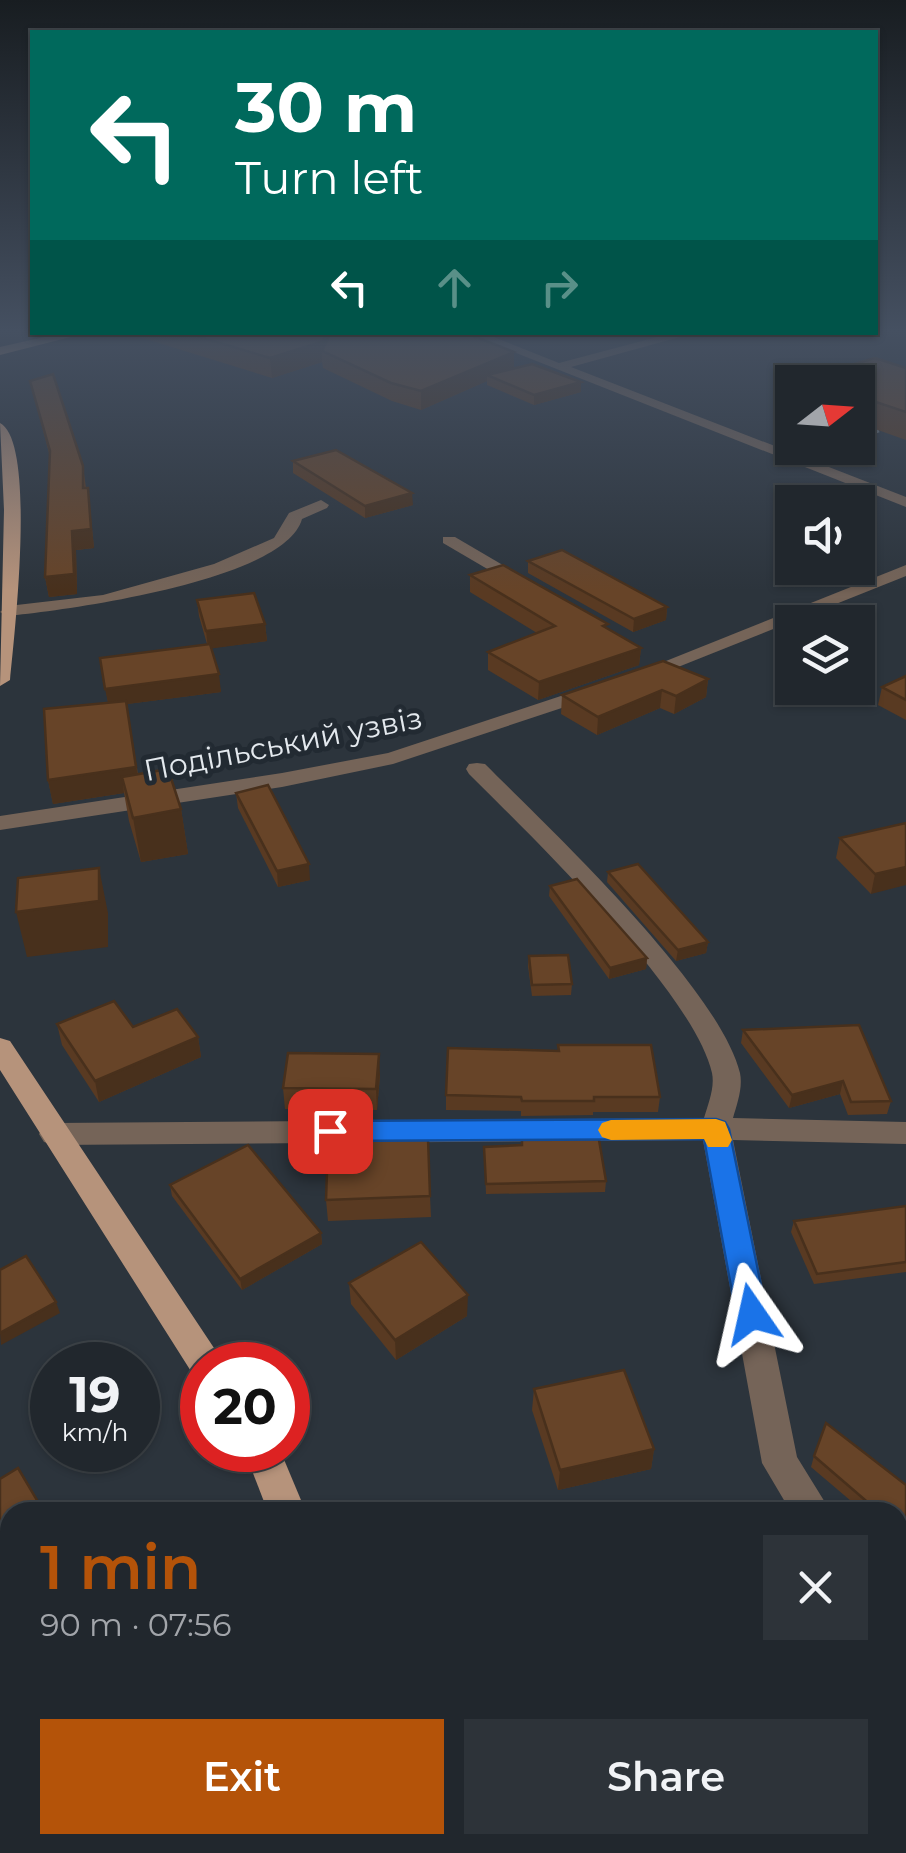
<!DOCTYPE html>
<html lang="en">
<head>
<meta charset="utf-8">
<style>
  :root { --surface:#21272d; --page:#2d3339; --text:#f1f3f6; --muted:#a2a5aa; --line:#3e4449; --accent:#b45309 }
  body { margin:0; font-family:Montserrat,sans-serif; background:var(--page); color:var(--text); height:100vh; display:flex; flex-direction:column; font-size:38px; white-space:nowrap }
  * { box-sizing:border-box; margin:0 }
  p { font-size:32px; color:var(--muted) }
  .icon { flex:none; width:55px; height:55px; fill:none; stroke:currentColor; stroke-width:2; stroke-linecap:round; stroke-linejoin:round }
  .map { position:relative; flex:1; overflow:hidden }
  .details { position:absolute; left:0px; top:1502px; width:908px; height:352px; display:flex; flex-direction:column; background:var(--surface); border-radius:30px 30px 0 0; box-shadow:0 2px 8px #0004,0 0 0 2px var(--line) }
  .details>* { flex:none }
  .guide { position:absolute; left:30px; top:30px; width:848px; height:305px; border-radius:0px; box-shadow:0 2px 8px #0004,0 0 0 2px var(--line); background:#00695c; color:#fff; overflow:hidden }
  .needle { width:65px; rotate:73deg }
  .fabs { position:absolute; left:775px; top:365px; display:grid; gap:20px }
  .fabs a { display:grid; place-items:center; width:100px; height:100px; border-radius:0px; background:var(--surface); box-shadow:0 2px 8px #0004,0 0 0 2px var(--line); font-size:50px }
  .speed { position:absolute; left:30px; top:1342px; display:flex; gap:20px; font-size:50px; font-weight:700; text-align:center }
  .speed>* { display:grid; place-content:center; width:130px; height:130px; border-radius:50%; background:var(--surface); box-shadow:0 2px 8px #0004,0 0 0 2px var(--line); line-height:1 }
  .speed small { font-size:25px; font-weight:400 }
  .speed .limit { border:15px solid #d22; background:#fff; color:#111 }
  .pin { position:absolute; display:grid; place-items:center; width:85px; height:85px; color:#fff; margin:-42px; border-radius:20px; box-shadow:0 5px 15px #0006 }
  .me { position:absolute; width:110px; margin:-55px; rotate:349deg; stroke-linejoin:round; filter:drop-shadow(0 0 8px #0008) }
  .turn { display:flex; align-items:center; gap:35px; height:210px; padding:0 40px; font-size:45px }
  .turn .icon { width:130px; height:130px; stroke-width:2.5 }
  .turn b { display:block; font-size:70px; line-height:85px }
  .lanes { display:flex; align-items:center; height:95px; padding:0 40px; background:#0003; justify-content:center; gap:50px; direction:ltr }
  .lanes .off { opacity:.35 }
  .round { display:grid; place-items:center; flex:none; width:105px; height:105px; border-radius:0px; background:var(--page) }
  .summary { display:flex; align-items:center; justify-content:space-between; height:170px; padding:0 40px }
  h1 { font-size:60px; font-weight:600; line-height:75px; color:var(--accent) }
  .action { display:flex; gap:20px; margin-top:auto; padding:20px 40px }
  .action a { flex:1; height:115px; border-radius:0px; background:var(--accent); color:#fff; font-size:40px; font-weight:600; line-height:115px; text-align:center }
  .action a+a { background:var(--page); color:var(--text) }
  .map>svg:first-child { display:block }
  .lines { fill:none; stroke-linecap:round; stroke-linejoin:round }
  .path { stroke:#747b82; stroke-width:4; stroke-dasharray:5 2.5; stroke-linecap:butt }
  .minor { fill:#756458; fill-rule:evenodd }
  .major { fill:#b6937b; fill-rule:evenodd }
  .wall { fill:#593a22 }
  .shaded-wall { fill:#48301c }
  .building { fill:#674428; stroke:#48301c; stroke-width:2.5 }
  .route { fill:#1a73e8; stroke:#114b97; stroke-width:2.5 }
  .slow { fill:#f59e0b }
  .labels { text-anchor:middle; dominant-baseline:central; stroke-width:10; stroke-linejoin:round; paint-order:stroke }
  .street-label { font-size:30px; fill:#e4e9ee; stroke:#222a32 }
</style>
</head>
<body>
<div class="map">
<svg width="906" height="1853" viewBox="0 0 906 1853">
  <rect width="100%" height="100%" fill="#2c343c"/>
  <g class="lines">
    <polyline class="path" points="860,437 880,430"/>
    <g class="minor">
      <polygon points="463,332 481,332 559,363 676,332 698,332 571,367 906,497 906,507"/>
      <path d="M321 500 329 505 327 508 302 519C285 581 67 610 8 616L0 612 8 606 103 595 214 564 274 538 289 513Z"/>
      <polygon points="443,537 455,537 535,584 520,588 443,543"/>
      <polygon points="906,565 906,576 648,679 634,679 631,675"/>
      <polygon points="594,685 601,687 601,695 393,764 282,787 0,830 0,816 282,773 388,753"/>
      <path d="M477 763 485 764C551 830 719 988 740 1073 743 1088 737 1104 733 1118L906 1122V1144L733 1140 797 1457 831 1512H791L762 1463 703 1140 54 1145 44 1142 39 1134 44 1126 54 1123 704 1118C708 1104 715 1088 712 1073 694 993 531 836 469 774L466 769 469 764Z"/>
      <polygon points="898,1627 906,1630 906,1680 898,1676"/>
    </g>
    <g class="major">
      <polygon points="66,332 90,332 0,355 0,347"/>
      <path d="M0 423C37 442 14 638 10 680L0 686 4 510Z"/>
      <polygon points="0,1038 10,1041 218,1354 223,1365 202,1365 202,1379 194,1376 0,1070"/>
      <polygon points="244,1450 280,1450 306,1512 268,1512"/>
      <polygon points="279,1845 325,1845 324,1853 278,1853"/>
    </g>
  </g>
  <g class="wall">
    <polygon points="123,332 323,332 324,346 514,352 514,368 581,392 534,405 487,385 487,381 421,410 392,401 323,368 322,362 272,378"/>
    <polygon points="906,368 906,440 858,423 858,382 804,382 805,378"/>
    <polygon points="30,381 83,466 86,488 88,488 94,548 76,550 77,594 49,597 45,577 50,457"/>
    <polygon points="293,461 413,505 365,518 293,473"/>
    <polygon points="528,561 667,607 666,620 633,632 528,573"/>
    <polygon points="470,575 608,629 641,648 639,665 538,700 488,670 488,652 537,633 470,592"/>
    <polygon points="197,600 265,624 267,641 211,648 221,692 127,704 138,774 181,809 188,854 141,862 129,821 124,793 53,804 48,780 108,702 100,658 207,644 199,616"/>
    <polygon points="906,676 906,720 878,705 882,687"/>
    <polygon points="708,679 706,697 674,714 660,708 597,735 561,714 562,695"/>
    <polygon points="236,793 310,880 278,887 238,808"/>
    <polygon points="906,823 871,894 836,858 840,838"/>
    <polygon points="608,872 708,942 706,953 676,961 607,882"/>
    <polygon points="550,886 647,958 646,969 609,979 549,896"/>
    <polygon points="529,956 572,984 571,995 532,996 528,966"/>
    <polygon points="57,1024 133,1027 198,1037 201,1057 99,1102 62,1045"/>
    <polygon points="743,1030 891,1101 887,1114 848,1115 840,1094 789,1108 741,1043"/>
    <polygon points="380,1075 377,1110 285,1109 283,1088"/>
    <polygon points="446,1095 660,1097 658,1112 593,1112 593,1115 521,1116 521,1111 446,1110"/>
    <polygon points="484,1147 606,1181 605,1192 486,1194"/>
    <polygon points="170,1185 321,1233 322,1244 242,1290 172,1196"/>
    <polygon points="430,1196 431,1217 328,1221 326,1200"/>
    <polygon points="906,1206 906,1272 814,1284 791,1232 794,1221"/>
    <polygon points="349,1283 467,1316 396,1360 351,1304"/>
    <polygon points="534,1389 654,1449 651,1469 558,1490 532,1410"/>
    <polygon points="814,1456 906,1485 906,1549 898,1542 898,1512 864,1512 811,1467"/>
  </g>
  <g class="shaded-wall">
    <polygon points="324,341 324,352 322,351 322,362 272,378 270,358"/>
    <polygon points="514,352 514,370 487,375 487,381 421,410 421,391"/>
    <polygon points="581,382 581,392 534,405 534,395"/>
    <polygon points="88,488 94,548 76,550 77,594 49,597 45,577 72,531"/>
    <polygon points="412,493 413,505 365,518 365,506"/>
    <polygon points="667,607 666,620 633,632 634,619"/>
    <polygon points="265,624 267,641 208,649 206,631"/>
    <polygon points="641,648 639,665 538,700 539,682"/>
    <polygon points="219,674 221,692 127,704 140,791 122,777 124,793 53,804 48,780 109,707 105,689"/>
    <polygon points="708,679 706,697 674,714 676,696"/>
    <polygon points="662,690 660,708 597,735 598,717"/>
    <polygon points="181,809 188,854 141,862 133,818"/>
    <polygon points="309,864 310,880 278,887 277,871"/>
    <polygon points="906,867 906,885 871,894 875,874"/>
    <polygon points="99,868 108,913 108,947 27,957 16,912"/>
    <polygon points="708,942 706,953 676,961 678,950"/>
    <polygon points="647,958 646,969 609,979 610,968"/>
    <polygon points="198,1037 201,1057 99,1102 95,1081"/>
    <polygon points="379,1054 380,1075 377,1110 376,1089"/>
    <polygon points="843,1081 840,1094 789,1108 792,1095"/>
    <polygon points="321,1233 322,1244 242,1290 240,1279"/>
    <polygon points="468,1295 467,1316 396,1360 395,1340"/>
    <polygon points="56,1302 60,1313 1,1345 0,1333"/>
    <polygon points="654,1449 651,1469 558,1490 560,1470"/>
    <polygon points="10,1599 10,1612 0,1619 0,1606"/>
  </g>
  <g class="building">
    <polygon points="183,332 323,332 324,341 270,358"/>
    <polygon points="331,332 463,332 514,352 421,391 391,383 322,351"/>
    <polygon points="875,358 906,368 906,412 858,396 858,382 818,382 805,378"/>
    <polygon points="532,364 581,382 534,395 487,375"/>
    <polygon points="53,374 83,466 83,488 88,488 91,529 72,531 74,574 45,577 50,451 30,381"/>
    <polygon points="336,450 412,493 365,506 293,461"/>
    <polygon points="562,550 667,607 634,619 528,561"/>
    <polygon points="503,565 608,624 603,626 641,648 539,682 488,652 555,626 470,575"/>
    <polygon points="254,593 265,624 206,631 197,600"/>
    <polygon points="210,644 219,674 105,689 100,658"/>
    <polygon points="663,661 708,679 676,696 662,690 598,717 562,695"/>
    <polygon points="906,676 906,700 882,687"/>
    <polygon points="126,701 136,767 48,780 44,709"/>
    <polygon points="168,769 181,809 133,818 122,777"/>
    <polygon points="268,785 309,864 277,871 236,793"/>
    <polygon points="906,823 906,867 875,874 840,838"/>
    <polygon points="638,864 708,942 678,950 608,872"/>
    <polygon points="99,868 99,901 16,912 18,878"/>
    <polygon points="577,879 647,958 610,968 550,886"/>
    <polygon points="568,955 572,984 532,985 529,956"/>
    <polygon points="114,1001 133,1027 177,1009 198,1037 95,1081 57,1024"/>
    <polygon points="859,1025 891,1101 851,1102 843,1081 792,1095 743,1030"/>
    <polygon points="558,1045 651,1045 660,1097 594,1097 594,1101 522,1101 521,1097 446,1095 448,1048 559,1051"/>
    <polygon points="288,1053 379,1054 376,1089 283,1088"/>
    <polygon points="522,1134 598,1134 606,1181 486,1184 484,1147 522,1145"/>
    <polygon points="428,1138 430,1196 326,1200 328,1142"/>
    <polygon points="248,1145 321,1233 240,1279 170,1185"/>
    <polygon points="906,1206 906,1262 817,1274 794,1221"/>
    <polygon points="421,1242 468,1295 395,1340 349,1283"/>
    <polygon points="26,1256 56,1302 0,1333 0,1270"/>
    <polygon points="624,1370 654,1449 560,1470 534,1389"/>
    <polygon points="826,1423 906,1485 906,1535 898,1528 898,1512 879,1512 814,1456"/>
    <polygon points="18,1468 44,1512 10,1512 10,1599 0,1606 0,1479"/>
  </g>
  <linearGradient id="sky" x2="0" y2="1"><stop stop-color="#181d21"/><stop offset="0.56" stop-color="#455061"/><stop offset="1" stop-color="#455061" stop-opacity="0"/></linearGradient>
  <rect width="906" height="591" fill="url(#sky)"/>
  <polygon class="route" points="716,1119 725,1122 729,1129 767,1314 762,1324 752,1327 741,1324 736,1314 704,1139 330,1141 320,1138 316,1131 320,1124 330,1121"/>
  <polygon class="slow" points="716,1119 725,1122 732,1140 728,1147 708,1147 704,1139 611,1140 602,1137 598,1130 602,1123 611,1120"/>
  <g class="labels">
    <g class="street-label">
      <text transform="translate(283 744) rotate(-11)">Подільський узвіз</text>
    </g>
  </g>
</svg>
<div class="fabs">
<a><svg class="needle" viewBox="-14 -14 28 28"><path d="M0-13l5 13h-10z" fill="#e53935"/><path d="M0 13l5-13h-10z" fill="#a2a5aa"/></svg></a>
<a><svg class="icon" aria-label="sound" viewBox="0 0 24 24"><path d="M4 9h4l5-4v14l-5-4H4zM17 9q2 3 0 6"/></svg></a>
<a><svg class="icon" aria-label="layers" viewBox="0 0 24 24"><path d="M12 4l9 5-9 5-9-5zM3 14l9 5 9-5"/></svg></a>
</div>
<div class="speed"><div>19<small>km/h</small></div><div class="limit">20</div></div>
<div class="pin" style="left:330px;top:1131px;background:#d93025"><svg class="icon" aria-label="arrive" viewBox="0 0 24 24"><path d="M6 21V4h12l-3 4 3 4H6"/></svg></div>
<svg class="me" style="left:752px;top:1314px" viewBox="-20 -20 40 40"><path d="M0-17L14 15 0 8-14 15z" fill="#1a73e8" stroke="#fff" stroke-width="4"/></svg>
<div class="guide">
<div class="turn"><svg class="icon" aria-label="left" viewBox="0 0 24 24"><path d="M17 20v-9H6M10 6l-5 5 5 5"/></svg><div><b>30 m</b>Turn left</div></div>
<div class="lanes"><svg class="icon" aria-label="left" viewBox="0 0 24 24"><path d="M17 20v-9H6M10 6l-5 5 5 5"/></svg><svg class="icon off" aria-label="ahead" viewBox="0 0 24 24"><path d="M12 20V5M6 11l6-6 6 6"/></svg><svg class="icon off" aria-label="right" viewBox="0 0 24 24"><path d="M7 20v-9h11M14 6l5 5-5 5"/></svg></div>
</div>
<section class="details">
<div class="summary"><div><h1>1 min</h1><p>90 m · 07:56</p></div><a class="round"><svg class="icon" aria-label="close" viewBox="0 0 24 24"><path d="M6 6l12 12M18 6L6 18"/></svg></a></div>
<div class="action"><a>Exit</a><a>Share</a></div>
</section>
</div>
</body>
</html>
